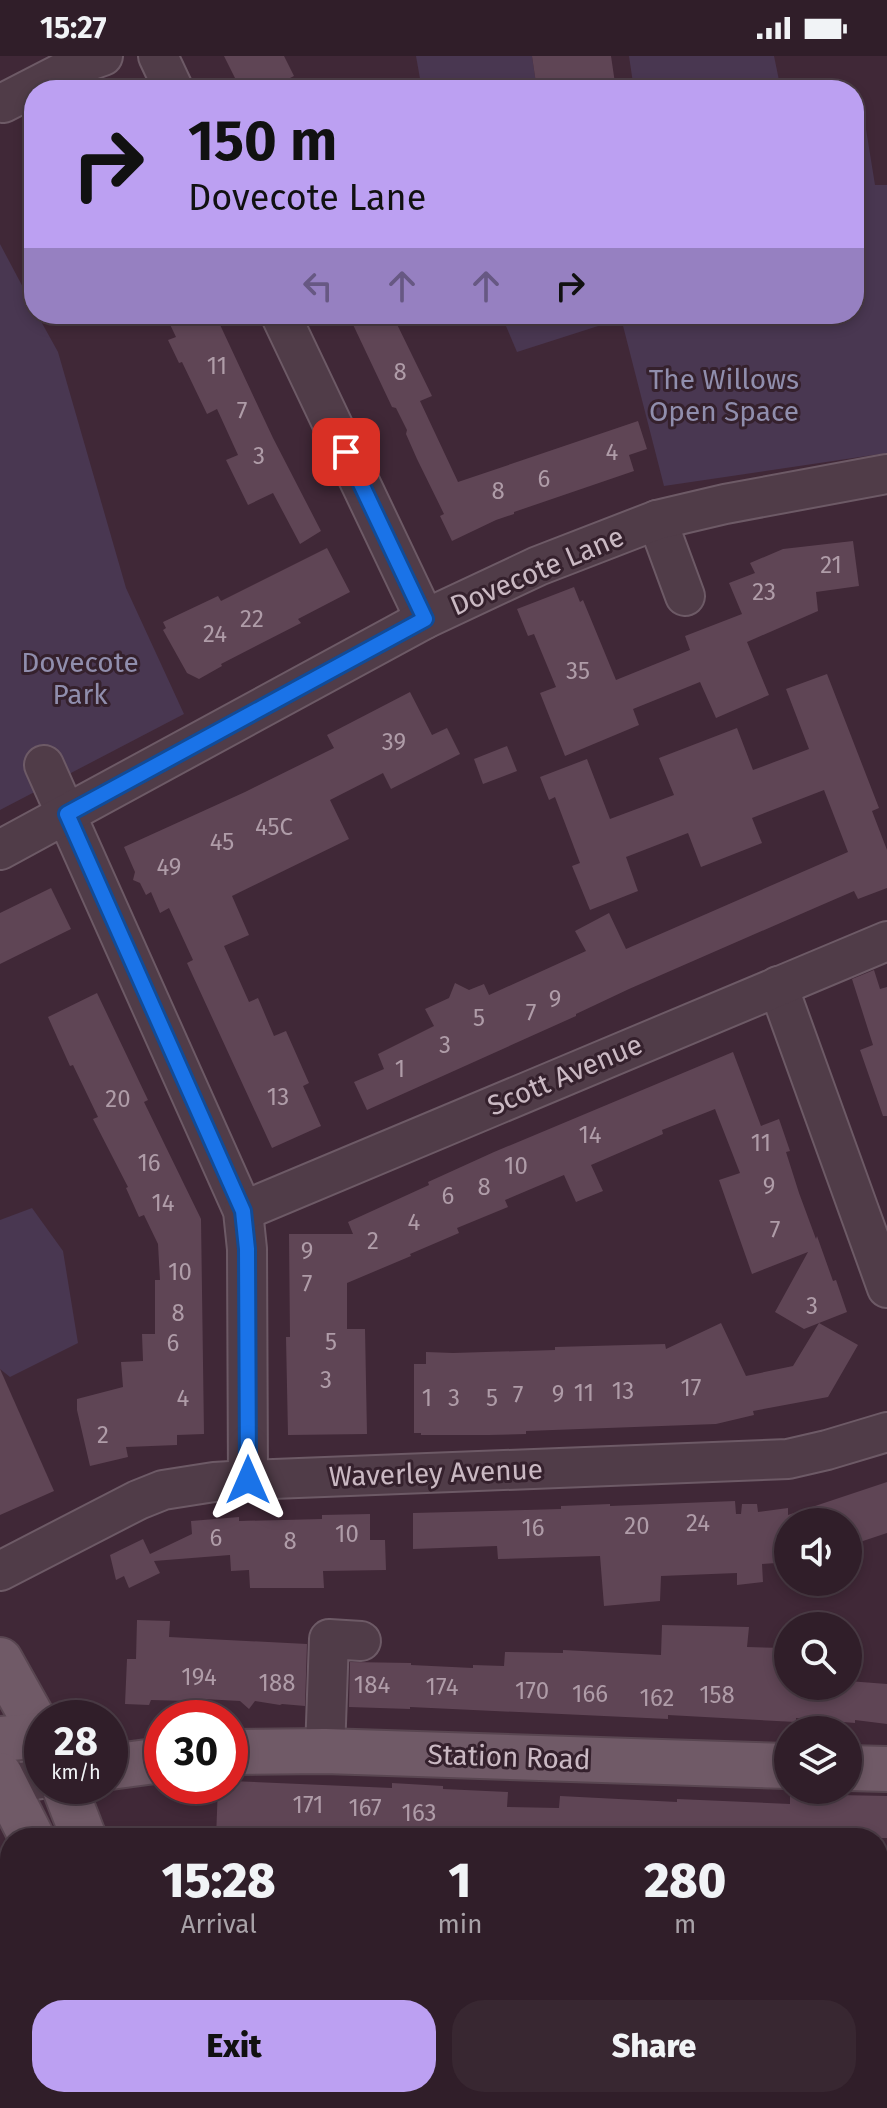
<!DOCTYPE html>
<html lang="en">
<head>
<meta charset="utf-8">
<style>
  :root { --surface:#301e29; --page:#382731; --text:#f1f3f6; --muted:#a8a2a8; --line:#4b3c46; --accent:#bca0f2 }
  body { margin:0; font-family:"Fira Sans",sans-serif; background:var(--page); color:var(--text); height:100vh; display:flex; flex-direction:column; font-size:30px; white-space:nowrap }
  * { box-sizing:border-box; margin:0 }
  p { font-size:26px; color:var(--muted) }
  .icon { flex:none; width:44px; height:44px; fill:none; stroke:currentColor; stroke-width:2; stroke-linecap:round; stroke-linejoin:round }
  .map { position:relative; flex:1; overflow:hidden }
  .details { position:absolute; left:0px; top:1772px; width:888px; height:280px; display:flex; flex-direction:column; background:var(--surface); border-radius:32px 32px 0 0; box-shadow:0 4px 12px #0003,0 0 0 2px var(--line) }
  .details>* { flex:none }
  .hud { position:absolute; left:24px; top:24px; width:840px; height:244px; border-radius:32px; box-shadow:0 4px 12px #0003,0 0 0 2px var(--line); background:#bca0f2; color:#111; overflow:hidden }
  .fabs { position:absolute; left:774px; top:1452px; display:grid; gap:16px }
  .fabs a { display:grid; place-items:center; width:88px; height:88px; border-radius:50%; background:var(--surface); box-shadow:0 4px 12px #0003,0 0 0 2px var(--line); font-size:40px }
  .speed { position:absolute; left:24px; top:1644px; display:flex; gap:16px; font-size:40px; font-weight:700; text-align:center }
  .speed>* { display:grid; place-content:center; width:104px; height:104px; border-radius:50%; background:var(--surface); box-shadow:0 4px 12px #0003,0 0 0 2px var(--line); line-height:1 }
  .speed small { font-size:20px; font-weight:400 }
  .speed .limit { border:12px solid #d22; background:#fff; color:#111 }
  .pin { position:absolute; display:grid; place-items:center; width:68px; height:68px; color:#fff; margin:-34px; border-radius:16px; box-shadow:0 4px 12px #0006 }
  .me { position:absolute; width:88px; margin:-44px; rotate:0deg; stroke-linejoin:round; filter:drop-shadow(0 0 6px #0008) }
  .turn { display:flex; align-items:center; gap:28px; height:168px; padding:0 32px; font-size:36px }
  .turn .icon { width:104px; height:104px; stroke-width:2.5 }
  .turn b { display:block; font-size:56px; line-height:68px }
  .lanes { display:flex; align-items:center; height:76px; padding:0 32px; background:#0003; justify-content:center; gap:40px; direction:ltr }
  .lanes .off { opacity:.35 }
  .eta { display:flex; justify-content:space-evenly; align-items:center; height:136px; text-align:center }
  .eta b { font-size:48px; font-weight:800; line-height:56px }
  .action { display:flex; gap:16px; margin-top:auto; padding:16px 32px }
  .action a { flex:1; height:92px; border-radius:32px; background:var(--accent); color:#111; font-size:32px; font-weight:800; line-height:92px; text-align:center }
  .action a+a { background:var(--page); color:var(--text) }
  .status { display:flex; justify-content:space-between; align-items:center; height:56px; padding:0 40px; background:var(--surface); direction:ltr }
  .status svg { height:22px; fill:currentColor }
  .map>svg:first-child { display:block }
  .green { fill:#493751 }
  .building { fill:#5f4555 }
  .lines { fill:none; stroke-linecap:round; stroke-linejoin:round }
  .minor-casing { stroke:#6d5a66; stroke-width:42 }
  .major-casing { stroke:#594651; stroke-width:48 }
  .minor { stroke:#503c48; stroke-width:38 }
  .major { stroke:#705a67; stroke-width:44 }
  .route-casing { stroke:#114b97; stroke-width:20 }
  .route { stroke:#1a73e8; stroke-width:14 }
  .labels { text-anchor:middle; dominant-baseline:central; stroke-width:6; stroke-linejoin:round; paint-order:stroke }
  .number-label { font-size:24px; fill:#af9ca8 }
  .park-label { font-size:28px; fill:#908ead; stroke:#35212d }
  .street-label { font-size:28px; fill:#cab9c3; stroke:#35212d }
</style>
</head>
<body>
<div class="status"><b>15:27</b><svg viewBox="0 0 49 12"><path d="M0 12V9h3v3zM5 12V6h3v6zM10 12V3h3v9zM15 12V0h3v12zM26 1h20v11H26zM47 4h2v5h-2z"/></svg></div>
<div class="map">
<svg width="887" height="2052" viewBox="0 0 887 2052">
  <rect width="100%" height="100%" fill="#402837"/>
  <g class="green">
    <polygon points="416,0 532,0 537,34 422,34"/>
    <polygon points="629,0 774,0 781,34 634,34"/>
    <polygon points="866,73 875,129 887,129 887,397 664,430 620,258 854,258 854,75"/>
    <polygon points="0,188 34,252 34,258 37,258 58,296 126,532 184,658 0,754"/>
    <polygon points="501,258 618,258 620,263 517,296"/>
    <polygon points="32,1152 63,1195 78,1287 10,1321 0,1313 0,1164"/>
  </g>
  <g class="building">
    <polygon points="224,0 284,0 294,20 280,27 283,34 241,34"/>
    <polygon points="532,0 611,0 616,34 537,34"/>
    <polygon points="165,258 215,258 273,382 321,475 300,488 273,437 248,449 226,404 238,399 217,353 207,358 182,306 179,307 168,284 176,281"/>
    <polygon points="348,258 392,258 432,340 420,345 458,426 638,365 647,393 629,399 634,415 514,456 514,458 496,464 452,485 440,460 444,458 417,403 406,378 407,374 396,352 392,351"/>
    <polygon points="853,485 859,530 816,536 818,555 747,586 769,639 716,662 700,626 633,653 639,669 565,700 540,637 556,631 534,578 528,580 517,553 574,531 580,546 583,544 616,624 690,594 685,580 742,558 729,527 755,517 750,507 783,493"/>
    <polygon points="327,492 350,536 298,563 301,567 221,608 222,610 199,623 187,617 163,574 166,572 163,566 218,540 221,545"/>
    <polygon points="827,618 879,752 872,755 887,794 887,832 858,843 854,835 817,851 629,933 576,958 576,960 367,1054 354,1026 384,1013 378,998 434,970 425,953 449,942 455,927 469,934 484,928 489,939 586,895 575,875 609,857 626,893 848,796 824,734 752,762 762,787 701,811 688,777 626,801 638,835 590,854 572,810 580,807 555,741 549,744 540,721 587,703 610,763 674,739 659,702 737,672 753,714 809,693 786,633"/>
    <polygon points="410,636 432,679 447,672 460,698 391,733 383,717 330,744 349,783 232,840 249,879 224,890 249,946 258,942 274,980 286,975 309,1027 303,1030 321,1070 272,1092 187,907 193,904 169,852 160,857 151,836 146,839 140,827 133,824 135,816 124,791 245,736 334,692 327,679"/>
    <polygon points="507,690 517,715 483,728 474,703"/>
    <polygon points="51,832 71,873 0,908 0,857"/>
    <polygon points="874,914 880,933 887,931 887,1060 883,1060 860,994 873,989 852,923"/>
    <polygon points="97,937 148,1044 144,1046 201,1163 204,1378 177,1379 177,1389 126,1391 128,1401 90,1410 77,1354 77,1343 123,1331 121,1306 143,1305 142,1278 155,1278 155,1224 160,1224 158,1188 144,1159 139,1161 126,1132 128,1131 93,1063 98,1061 73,1009 70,1010 48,961"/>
    <polygon points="733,996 761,1070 779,1063 790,1095 786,1096 799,1137 816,1183 817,1180 833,1225 836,1224 847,1256 819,1267 858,1289 828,1341 753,1355 754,1359 716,1368 526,1375 526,1378 488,1379 421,1379 421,1377 414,1377 414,1308 426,1308 426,1296 453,1297 555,1294 555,1291 665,1288 666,1293 721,1267 746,1320 793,1310 819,1267 804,1273 775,1256 808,1196 752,1218 719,1124 740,1117 715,1053 662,1074 663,1078 591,1109 603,1135 576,1146 564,1119 505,1144 508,1151 457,1172 459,1177 410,1198 411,1200 347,1227 347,1273 365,1273 367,1378 288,1379 286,1281 290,1281 289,1178 353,1178 348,1166 429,1129 428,1126 494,1096"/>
    <polygon points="0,1313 54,1435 0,1459"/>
    <polygon points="887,1426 887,1477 848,1490 848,1466 788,1466 788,1497 774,1499 776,1507 762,1508 763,1526 737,1529 737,1517 661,1520 660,1545 604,1550 600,1500 498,1503 497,1490 413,1493 413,1457 561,1453 561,1450 610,1448 610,1450 735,1445 736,1458 741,1458 742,1448 757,1448 758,1456 788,1452 788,1459"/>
    <polygon points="370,1458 370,1484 385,1484 386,1514 323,1515 324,1532 250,1532 249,1514 231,1515 230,1499 154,1505 160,1517 129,1532 124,1520 116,1524 110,1499 143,1483 150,1498 192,1478 191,1465 239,1461 239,1465 322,1463 322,1459"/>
    <polygon points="137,1564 170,1565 169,1581 307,1588 305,1650 282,1648 280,1649 255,1645 249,1653 240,1645 203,1643 196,1650 189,1645 151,1644 149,1649 125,1648 127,1603 136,1603"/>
    <polygon points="662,1569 749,1571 747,1591 787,1592 786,1623 788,1623 788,1630 848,1630 848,1625 887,1628 887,1668 855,1664 855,1667 796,1662 796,1666 668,1659 668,1663 410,1651 410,1653 349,1651 350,1606 411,1607 411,1609 473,1612 473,1609 504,1610 505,1596 563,1597 563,1594 661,1599"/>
    <polygon points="230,1725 392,1732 392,1727 443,1730 443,1733 508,1736 507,1751 559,1752 560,1740 677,1746 677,1743 790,1748 790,1738 887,1740 887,1782 216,1782 218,1730 230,1730"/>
  </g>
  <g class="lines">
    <defs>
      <g id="minor">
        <polyline points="158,0 174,34"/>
        <polyline points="3,47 77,9 103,0"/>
        <polyline points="280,258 425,563"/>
        <polyline points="657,464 685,540"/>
        <polyline points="44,709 243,1155 247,1193 248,1424"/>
        <polyline points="0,794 425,563 538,510 657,464 725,448 887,418"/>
        <polyline points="778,930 887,1232"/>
        <polyline points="243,1155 887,885"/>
        <polyline points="0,1515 138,1444 163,1434 214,1426 248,1424 788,1403 827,1394 887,1376"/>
        <polyline points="325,1695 329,1583 361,1585"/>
        <polyline points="0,1729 42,1723"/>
        <polyline points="878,1922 887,1942"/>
        <polyline points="0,1937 10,1932"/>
        <polyline points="878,2015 887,2011"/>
        <polyline points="798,2052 820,2042"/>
      </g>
      <g id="major">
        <polyline points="0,1604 42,1679"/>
        <polyline points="0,1683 42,1679"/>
        <polyline points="230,1696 325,1695 788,1710"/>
        <polyline points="110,1711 162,1704"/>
        <polyline points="848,1712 887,1713"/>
        <polyline points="0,1719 32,1782"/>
        <polyline points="64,1730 84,1782"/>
        <polyline points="177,2042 182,2052"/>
      </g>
    </defs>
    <use href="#minor" class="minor-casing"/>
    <use href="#major" class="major-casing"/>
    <use href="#minor" class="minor"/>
    <use href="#major" class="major"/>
  </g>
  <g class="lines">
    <defs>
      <polyline id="route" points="248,1424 247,1193 243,1155 67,758 425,563 346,396"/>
    </defs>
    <use href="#route" class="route-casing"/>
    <use href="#route" class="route"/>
  </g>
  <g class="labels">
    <g class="number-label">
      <text x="217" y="310">11</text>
      <text x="400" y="316">8</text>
      <text x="242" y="355">7</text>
      <text x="612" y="396">4</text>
      <text x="259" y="400">3</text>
      <text x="544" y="423">6</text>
      <text x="498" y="435">8</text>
      <text x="831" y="509">21</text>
      <text x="764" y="536">23</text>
      <text x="252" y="563">22</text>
      <text x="215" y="578">24</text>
      <text x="578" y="615">35</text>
      <text x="394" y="686">39</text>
      <text x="274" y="771">45C</text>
      <text x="222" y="786">45</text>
      <text x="169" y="811">49</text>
      <text x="555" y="943">9</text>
      <text x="531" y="957">7</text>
      <text x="479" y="962">5</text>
      <text x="445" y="989">3</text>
      <text x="400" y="1013">1</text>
      <text x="278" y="1041">13</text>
      <text x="118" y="1043">20</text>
      <text x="590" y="1079">14</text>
      <text x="761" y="1087">11</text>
      <text x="149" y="1107">16</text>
      <text x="516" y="1110">10</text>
      <text x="769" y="1130">9</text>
      <text x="484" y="1131">8</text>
      <text x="448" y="1140">6</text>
      <text x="163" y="1147">14</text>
      <text x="414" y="1166">4</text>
      <text x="775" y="1174">7</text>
      <text x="373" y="1185">2</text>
      <text x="307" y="1195">9</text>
      <text x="180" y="1216">10</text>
      <text x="307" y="1228">7</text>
      <text x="812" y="1250">3</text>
      <text x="178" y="1257">8</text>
      <text x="331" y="1286">5</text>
      <text x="173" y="1287">6</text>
      <text x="326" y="1324">3</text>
      <text x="691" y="1332">17</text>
      <text x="623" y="1335">13</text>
      <text x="584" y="1337">11</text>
      <text x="558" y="1338">9</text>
      <text x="518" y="1339">7</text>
      <text x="183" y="1342">4</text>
      <text x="427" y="1342">1</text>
      <text x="454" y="1342">3</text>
      <text x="492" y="1342">5</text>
      <text x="103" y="1379">2</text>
      <text x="698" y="1467">24</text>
      <text x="637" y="1470">20</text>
      <text x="533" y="1472">16</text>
      <text x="347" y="1478">10</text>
      <text x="216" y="1482">6</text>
      <text x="290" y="1485">8</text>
      <text x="199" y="1621">194</text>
      <text x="277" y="1627">188</text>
      <text x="372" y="1629">184</text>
      <text x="442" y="1631">174</text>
      <text x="532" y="1635">170</text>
      <text x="590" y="1638">166</text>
      <text x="717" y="1639">158</text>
      <text x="657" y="1642">162</text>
      <text x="308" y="1749">171</text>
      <text x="365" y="1752">167</text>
      <text x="419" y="1757">163</text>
    </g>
    <g class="park-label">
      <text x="724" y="323">The Willows<tspan x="724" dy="32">Open Space</tspan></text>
      <text x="80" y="606">Dovecote<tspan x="80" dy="32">Park</tspan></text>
    </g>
    <g class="street-label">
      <text transform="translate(537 515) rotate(-23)">Dovecote Lane</text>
      <text transform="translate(565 1019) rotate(-23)">Scott Avenue</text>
      <text transform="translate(436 1417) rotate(-2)">Waverley Avenue</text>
      <text transform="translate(509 1701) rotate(2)">Station Road</text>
    </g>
  </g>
</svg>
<div class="fabs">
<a><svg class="icon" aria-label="sound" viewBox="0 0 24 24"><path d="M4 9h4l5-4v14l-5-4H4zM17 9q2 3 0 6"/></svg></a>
<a><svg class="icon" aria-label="search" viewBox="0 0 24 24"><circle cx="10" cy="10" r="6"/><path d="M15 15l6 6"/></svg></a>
<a><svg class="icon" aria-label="layers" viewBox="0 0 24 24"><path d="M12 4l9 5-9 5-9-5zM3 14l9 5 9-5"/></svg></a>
</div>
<div class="speed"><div>28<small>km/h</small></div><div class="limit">30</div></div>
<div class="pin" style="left:346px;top:396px;background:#d93025"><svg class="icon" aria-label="arrive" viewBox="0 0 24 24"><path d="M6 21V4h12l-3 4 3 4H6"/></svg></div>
<svg class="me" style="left:248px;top:1424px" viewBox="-20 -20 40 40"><path d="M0-17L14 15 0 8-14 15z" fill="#1a73e8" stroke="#fff" stroke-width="4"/></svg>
<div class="hud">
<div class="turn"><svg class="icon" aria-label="right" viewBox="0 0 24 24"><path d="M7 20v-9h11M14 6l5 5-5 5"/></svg><div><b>150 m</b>Dovecote Lane</div></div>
<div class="lanes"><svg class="icon off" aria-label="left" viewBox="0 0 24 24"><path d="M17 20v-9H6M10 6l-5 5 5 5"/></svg><svg class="icon off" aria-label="ahead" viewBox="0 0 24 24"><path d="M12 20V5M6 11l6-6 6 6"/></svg><svg class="icon off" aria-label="ahead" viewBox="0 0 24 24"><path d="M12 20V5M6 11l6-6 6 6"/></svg><svg class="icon" aria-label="right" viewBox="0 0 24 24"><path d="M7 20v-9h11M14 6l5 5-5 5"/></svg></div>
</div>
<section class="details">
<div class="eta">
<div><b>15:28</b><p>Arrival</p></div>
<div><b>1</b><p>min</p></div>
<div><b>280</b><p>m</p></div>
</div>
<div class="action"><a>Exit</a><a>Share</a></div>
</section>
</div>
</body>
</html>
